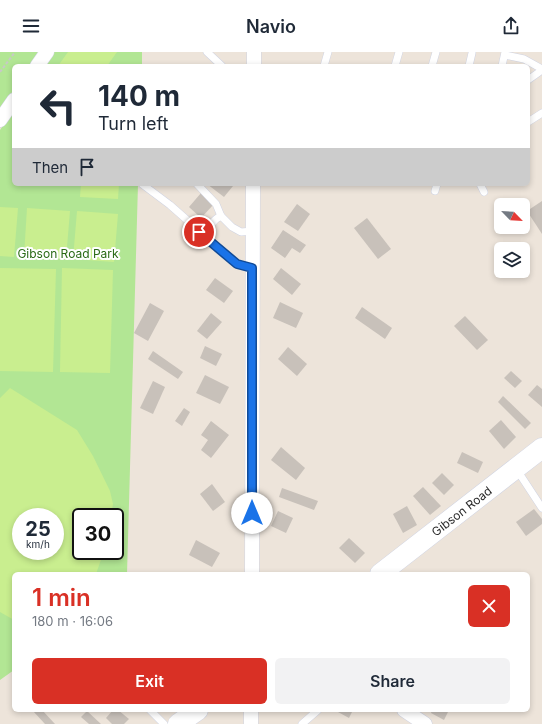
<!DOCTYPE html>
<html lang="en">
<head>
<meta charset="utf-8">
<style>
  :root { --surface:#fff; --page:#f2f2f3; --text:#1f2937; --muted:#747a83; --accent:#d93025 }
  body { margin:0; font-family:Inter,sans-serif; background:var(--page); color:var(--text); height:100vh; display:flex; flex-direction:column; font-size:15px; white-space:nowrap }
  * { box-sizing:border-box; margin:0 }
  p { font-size:13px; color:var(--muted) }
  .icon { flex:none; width:22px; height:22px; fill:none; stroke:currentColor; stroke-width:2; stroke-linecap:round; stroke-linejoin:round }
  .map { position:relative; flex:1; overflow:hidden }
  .drawer { position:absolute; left:12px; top:520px; width:518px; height:140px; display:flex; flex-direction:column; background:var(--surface); border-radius:6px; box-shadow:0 2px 6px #0003 }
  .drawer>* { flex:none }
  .top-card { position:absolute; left:12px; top:12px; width:518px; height:122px; border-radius:6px; box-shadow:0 2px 6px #0003; background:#fff; color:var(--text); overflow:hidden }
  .needle { width:26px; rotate:115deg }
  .controls { position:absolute; left:494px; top:146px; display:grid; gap:8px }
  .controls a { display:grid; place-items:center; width:36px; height:36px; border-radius:6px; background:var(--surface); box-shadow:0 2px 6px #0003; font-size:20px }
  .speed { position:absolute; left:12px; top:456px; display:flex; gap:8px; font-size:20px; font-weight:700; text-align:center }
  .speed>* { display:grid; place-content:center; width:52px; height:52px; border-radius:50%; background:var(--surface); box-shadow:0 2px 6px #0003; line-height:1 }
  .speed small { font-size:10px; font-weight:400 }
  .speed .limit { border:2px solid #111; border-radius:6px; background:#fff; color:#111 }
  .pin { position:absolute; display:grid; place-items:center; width:34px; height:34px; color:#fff; margin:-17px; border:2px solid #fff; border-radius:50%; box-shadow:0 1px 4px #0007 }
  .me { position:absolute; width:44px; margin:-22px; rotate:0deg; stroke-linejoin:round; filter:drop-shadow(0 0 3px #0008) }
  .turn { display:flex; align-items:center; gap:14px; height:84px; padding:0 20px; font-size:18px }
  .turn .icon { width:52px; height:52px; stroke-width:2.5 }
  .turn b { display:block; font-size:28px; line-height:34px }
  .then { display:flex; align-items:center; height:38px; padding:0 20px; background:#0003; gap:8px; font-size:15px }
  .round { display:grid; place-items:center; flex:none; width:42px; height:42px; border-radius:6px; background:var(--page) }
  .headline { display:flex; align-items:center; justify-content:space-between; height:68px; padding:0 20px }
  h1 { font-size:24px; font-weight:600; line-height:30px; color:var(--accent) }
  .button { display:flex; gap:8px; margin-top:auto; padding:8px 20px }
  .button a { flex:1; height:46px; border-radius:6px; background:var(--accent); color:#fff; font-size:16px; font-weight:600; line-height:46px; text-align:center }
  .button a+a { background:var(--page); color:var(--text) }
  header { display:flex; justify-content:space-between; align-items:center; height:52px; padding:0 20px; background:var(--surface); font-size:18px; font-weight:600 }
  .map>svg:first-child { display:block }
  .green { fill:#b2e694; fill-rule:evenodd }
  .pitch { fill:#c9ee8f; fill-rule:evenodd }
  .building { fill:#c8c1ba }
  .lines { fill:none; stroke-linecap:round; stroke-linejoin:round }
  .lane-casing { stroke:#d0d4e3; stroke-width:8 }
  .street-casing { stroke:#d0d4e3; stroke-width:15 }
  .secondary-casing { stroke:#d0d4e3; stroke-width:21 }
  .path { stroke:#c8c8c8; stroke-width:2; stroke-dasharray:3 2; stroke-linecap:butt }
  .lane { stroke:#fff; stroke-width:7 }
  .street { stroke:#fff; stroke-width:14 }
  .secondary { stroke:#fff; stroke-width:20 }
  .route-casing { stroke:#114b97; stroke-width:10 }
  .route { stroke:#1a73e8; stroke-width:7 }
  .labels { text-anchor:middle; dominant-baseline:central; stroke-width:4; stroke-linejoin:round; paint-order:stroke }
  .park-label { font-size:12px; fill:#2a6a16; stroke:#fff }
  .street-label { font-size:12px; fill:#2a2a2a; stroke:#fff }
</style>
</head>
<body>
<header><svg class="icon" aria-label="menu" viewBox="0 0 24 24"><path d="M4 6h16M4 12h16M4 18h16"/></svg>Navio<svg class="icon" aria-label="share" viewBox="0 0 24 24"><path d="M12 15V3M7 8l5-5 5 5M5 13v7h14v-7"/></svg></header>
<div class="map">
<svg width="542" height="672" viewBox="0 0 542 672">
  <rect width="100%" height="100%" fill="#ede4da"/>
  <g class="green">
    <polygon points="0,0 38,0 29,14 14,14 14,37 0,59"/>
    <polygon points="54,0 142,0 142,14 44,14"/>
    <path d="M14 58V132H138L127 522H14V618L0 628V78ZM21 465H55V499H21ZM81 465H115V499H81Z"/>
  </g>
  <g class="pitch">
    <polygon points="68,0 117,0 107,14 58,14"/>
    <polygon points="81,132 119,132 118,147 80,145"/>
    <polygon points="0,155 18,156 14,205 0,204"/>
    <polygon points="27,156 70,159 66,207 24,204"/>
    <polygon points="77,159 118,162 114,210 73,207"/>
    <polygon points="0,216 56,217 53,320 0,319"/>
    <polygon points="62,216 113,218 110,321 60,320"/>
    <path d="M10 336 77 378 93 404 110 439 113 452 111 465H81V499H104L96 522H14V568L0 560V346ZM21 465H55V499H21Z"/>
  </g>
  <g class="building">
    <polygon points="207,132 230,132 233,134 224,145"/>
    <polygon points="201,141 214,152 201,166 189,155"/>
    <polygon points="542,149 542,182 527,159"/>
    <polygon points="297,152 310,162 298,179 284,170"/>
    <polygon points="367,166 391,197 378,207 354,176"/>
    <polygon points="283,178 306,193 300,201 292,196 285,206 271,196"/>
    <polygon points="281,216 301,232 292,243 273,227"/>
    <polygon points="215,226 233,239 224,251 206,238"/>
    <polygon points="280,250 303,261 296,276 273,266"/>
    <polygon points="150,251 164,259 148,289 134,281"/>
    <polygon points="362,255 392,276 385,287 355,266"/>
    <polygon points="211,261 222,270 207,287 197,279"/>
    <polygon points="465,264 488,288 477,298 454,274"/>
    <polygon points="205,294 222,302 216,314 200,306"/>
    <polygon points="288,295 307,312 297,324 278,307"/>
    <polygon points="153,299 183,320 178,327 148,307"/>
    <polygon points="511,319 522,329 515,336 504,326"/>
    <polygon points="205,323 229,335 220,352 196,341"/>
    <polygon points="153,329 165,335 153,362 140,356"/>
    <polygon points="537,333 542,337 542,355 528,343"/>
    <polygon points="503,344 531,371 525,377 498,350"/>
    <polygon points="184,356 190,360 182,374 175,369"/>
    <polygon points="501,368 516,385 504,397 489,379"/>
    <polygon points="211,369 229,383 211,406 201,398 208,388 201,383"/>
    <polygon points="281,395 305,416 296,428 271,408"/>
    <polygon points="462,400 483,410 478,421 457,411"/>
    <polygon points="442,421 454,433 444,443 432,431"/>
    <polygon points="212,432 225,450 213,459 200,442"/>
    <polygon points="423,435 441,454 430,463 413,444"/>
    <polygon points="282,436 318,449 314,458 279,445"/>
    <polygon points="407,454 417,473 403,481 393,462"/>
    <polygon points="534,457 542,467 542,472 526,484 516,470"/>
    <polygon points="278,459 293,466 286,481 271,474"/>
    <polygon points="349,486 365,501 355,511 339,496"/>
    <polygon points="196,488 220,501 212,515 189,503"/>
    <polygon points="34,658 42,658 55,672 45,672 33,659"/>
    <polygon points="113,658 118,658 129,667 124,672 112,672 106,666"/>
    <polygon points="339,658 353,658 349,666 338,660"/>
    <polygon points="432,658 449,658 444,668 431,661"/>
    <polygon points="87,659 101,672 89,672 81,665"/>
  </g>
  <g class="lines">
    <defs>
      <g id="lane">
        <polyline points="207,0 222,14"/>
        <polyline points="505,3 524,7 542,17"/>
        <polyline points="324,14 328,0"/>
        <polyline points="395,14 399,0"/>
        <polyline points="432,14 436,0"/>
        <polyline points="469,14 472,1"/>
        <polyline points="502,14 505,0"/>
        <polyline points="528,28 542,18"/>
        <polyline points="528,70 542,61"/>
        <polyline points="142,132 170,153 237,212 252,216"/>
        <polyline points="197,132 216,152 221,164 232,175 241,180 253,179"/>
        <polyline points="480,132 484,140"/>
        <polyline points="435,139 437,132"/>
        <path d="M206 186C208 176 212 168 221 164"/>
        <polyline points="517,418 542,456"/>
        <polyline points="150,658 164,672"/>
        <polyline points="302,672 318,658"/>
      </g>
      <g id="street">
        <polyline points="37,14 47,0"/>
        <polyline points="254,14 254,0"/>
        <polyline points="0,68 14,48"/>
        <polyline points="252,522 253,132"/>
        <polyline points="404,658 425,672"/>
        <polyline points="251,672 251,658"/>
      </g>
      <g id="secondary">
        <path id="s1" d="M380 522 542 396"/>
        <polyline points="178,672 198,658"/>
      </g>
    </defs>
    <use href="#lane" class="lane-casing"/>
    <use href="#street" class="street-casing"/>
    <use href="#secondary" class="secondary-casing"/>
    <polyline class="path" points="0,20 15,0"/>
    <use href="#lane" class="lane"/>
    <use href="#street" class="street"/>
    <use href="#secondary" class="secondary"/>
  </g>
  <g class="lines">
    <defs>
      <polyline id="route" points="199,180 237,212 252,216 252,461"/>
    </defs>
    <use href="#route" class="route-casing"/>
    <use href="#route" class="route"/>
  </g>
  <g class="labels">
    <g class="park-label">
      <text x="68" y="201">Gibson Road Park</text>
    </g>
    <g class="street-label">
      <text stroke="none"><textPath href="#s1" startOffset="103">Gibson Road</textPath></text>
    </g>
  </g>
</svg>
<div class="controls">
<a><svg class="needle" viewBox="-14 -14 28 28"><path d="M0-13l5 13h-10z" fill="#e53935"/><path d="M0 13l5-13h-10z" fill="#747a83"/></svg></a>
<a><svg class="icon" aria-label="layers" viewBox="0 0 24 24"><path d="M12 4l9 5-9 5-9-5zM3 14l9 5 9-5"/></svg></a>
</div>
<div class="speed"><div>25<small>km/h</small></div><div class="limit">30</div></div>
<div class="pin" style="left:199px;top:180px;background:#d93025"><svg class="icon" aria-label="arrive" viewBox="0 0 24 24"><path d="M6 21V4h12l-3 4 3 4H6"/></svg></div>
<svg class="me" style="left:252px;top:461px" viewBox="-20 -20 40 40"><circle r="19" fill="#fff"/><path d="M0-13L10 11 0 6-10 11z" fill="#1a73e8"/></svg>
<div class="top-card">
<div class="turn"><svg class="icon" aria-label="left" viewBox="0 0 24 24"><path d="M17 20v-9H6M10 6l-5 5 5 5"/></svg><div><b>140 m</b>Turn left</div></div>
<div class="then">Then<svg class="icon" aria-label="arrive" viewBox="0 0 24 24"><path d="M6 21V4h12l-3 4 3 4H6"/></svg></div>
</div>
<section class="drawer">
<div class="headline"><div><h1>1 min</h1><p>180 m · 16:06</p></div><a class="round" style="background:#d93025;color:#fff"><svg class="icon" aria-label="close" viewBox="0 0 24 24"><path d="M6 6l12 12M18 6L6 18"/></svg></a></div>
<div class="button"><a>Exit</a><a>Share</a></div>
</section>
</div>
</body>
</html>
